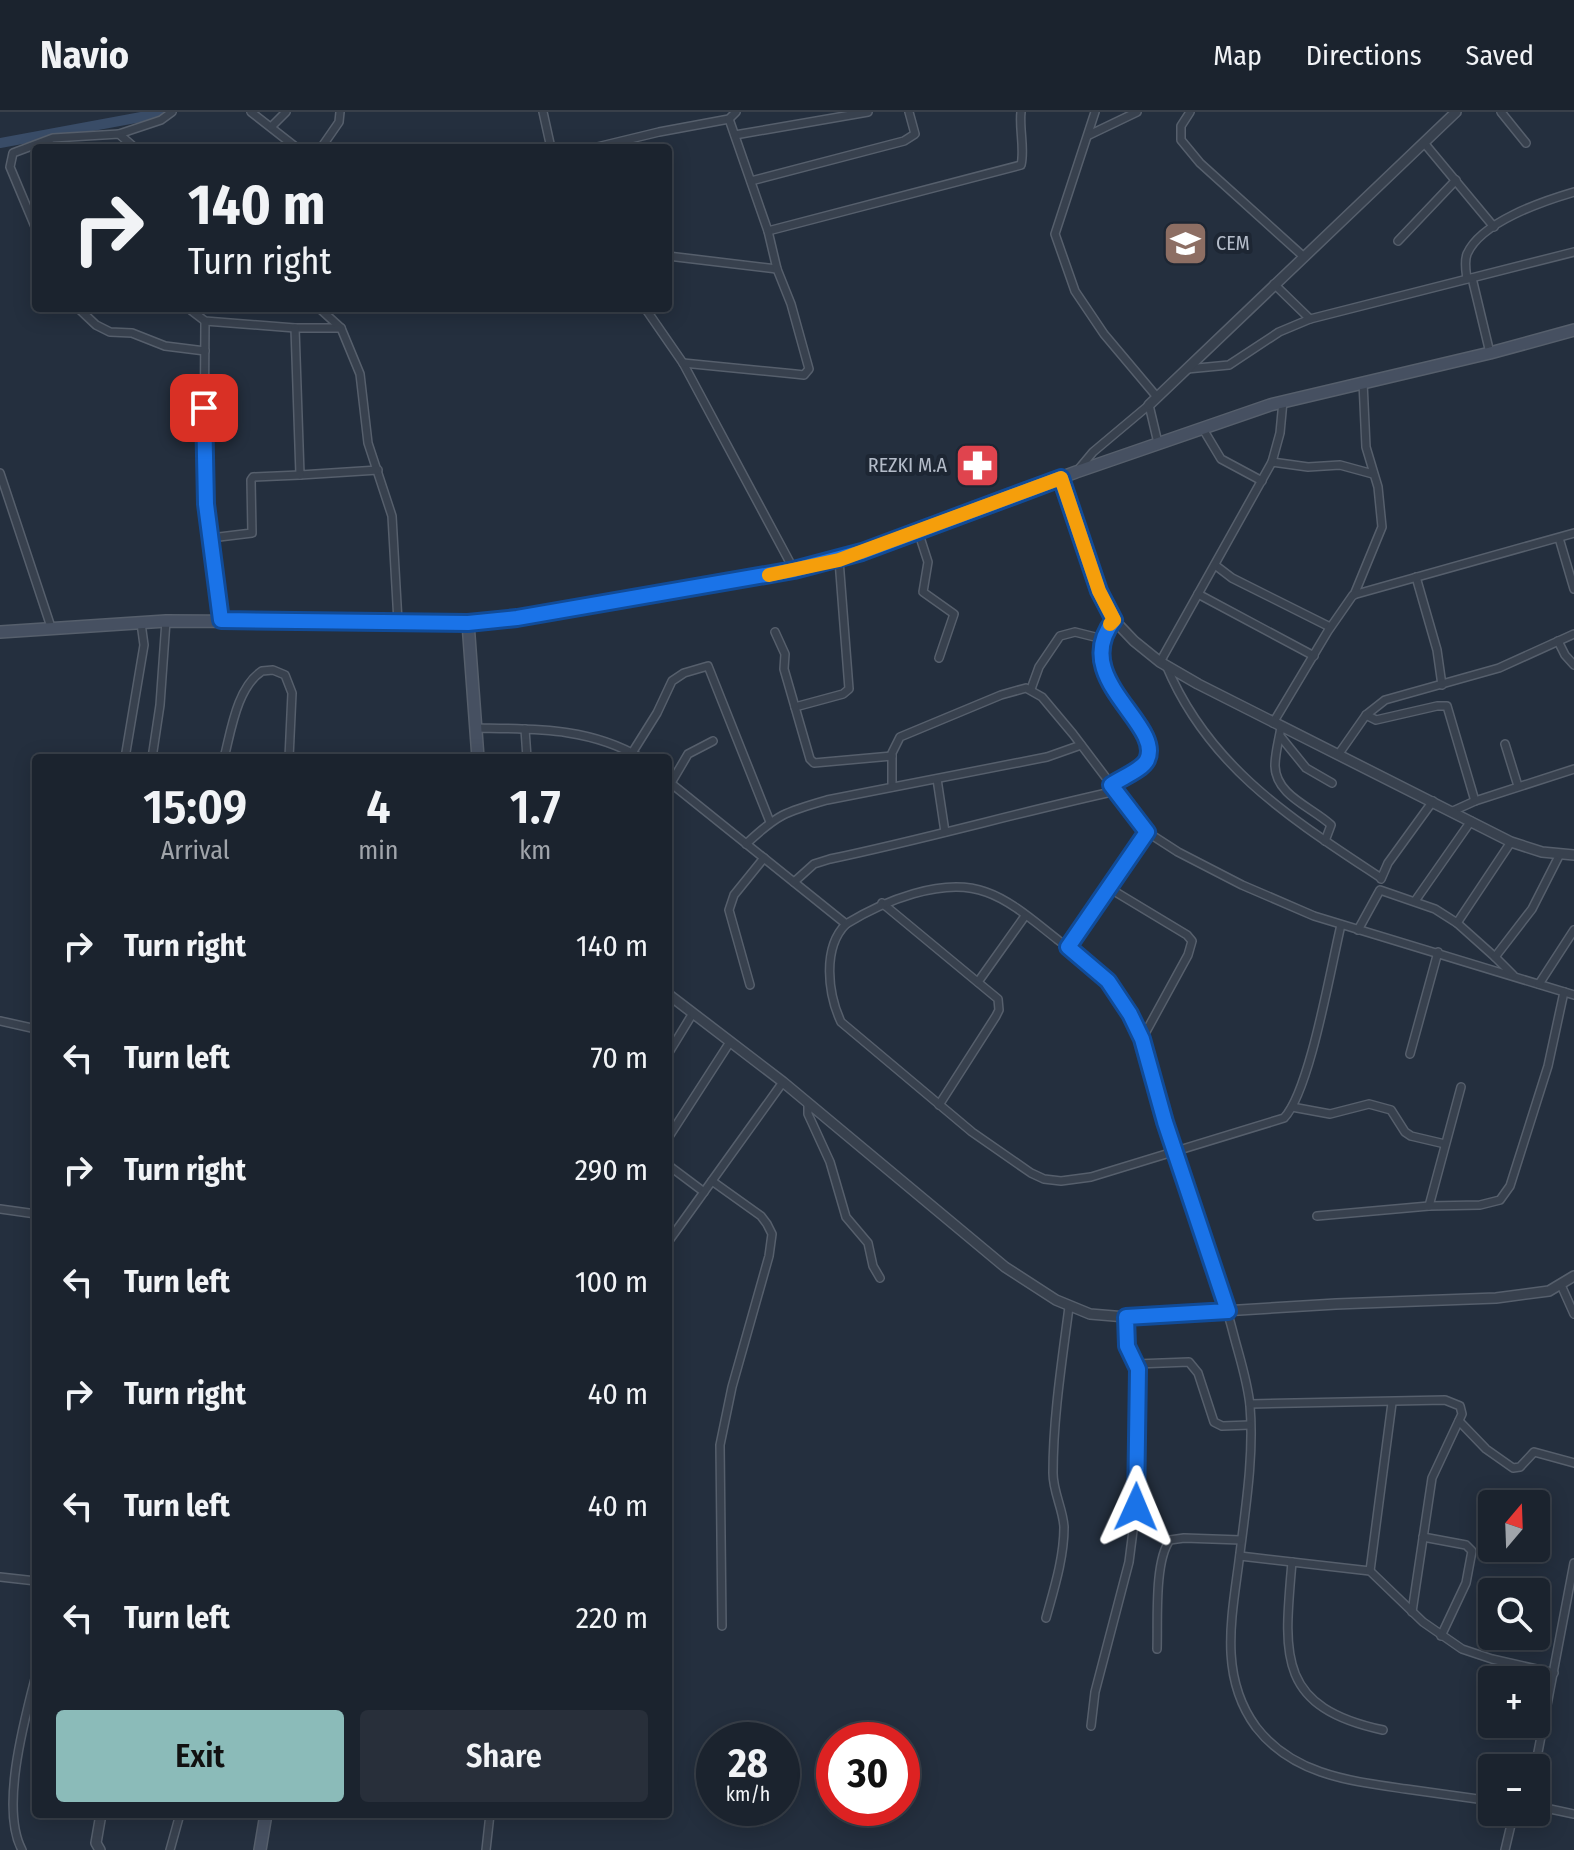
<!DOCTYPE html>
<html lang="en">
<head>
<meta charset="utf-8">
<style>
  :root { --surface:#1b232e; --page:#282f3a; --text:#f1f3f6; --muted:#a0a4aa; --line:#39404a; --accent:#8bbbb9 }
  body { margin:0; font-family:"Fira Sans Condensed",sans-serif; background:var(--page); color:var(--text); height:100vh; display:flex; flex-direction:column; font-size:30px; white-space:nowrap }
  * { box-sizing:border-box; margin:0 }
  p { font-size:26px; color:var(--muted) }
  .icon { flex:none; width:44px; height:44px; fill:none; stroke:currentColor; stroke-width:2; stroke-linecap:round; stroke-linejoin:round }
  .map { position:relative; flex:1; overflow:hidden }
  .drawer { position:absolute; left:32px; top:642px; width:640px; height:1064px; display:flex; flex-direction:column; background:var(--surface); border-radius:8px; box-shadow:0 4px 20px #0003,0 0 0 2px var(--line) }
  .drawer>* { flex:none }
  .guide { position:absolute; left:32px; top:32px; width:640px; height:168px; border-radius:8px; box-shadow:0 4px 20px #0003,0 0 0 2px var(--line); background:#1b232e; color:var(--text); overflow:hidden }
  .needle { width:52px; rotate:19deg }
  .fabs { position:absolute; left:1478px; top:1378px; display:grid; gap:16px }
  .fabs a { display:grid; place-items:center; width:72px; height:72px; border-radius:8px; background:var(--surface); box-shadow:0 4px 20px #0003,0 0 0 2px var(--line); font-size:40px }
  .speed { position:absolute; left:696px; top:1610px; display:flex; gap:16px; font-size:40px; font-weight:700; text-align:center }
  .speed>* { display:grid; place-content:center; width:104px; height:104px; border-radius:50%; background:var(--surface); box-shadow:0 4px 20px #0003,0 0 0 2px var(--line); line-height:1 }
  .speed small { font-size:20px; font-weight:400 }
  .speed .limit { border:12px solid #d22; background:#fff; color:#111 }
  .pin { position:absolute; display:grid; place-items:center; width:68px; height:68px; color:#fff; margin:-34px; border-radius:16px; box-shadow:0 4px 12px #0006 }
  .me { position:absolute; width:88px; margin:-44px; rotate:1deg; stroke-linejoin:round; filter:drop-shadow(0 0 6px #0008) }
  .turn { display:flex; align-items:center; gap:28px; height:168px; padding:0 24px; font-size:36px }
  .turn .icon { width:104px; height:104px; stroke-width:2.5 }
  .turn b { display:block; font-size:56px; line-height:68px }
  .eta { display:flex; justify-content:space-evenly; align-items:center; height:136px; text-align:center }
  .eta b { font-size:48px; font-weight:600; line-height:56px }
  .button { display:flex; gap:16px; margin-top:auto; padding:16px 24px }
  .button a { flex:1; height:92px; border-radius:8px; background:var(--accent); color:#111; font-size:32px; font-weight:600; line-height:92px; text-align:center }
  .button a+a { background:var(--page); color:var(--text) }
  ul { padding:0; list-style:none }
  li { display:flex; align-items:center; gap:24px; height:112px; padding:0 24px }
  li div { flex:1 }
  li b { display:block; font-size:30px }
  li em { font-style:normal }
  header { display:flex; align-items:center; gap:48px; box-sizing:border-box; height:112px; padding:0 40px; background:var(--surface); border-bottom:2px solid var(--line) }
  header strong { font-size:38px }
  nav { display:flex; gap:44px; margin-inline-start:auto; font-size:28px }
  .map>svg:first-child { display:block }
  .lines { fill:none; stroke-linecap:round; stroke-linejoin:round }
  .canal { stroke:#394c67; stroke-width:10 }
  .minor-casing { stroke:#565f6c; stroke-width:10 }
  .tertiary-casing { stroke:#565f6c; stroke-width:12 }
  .secondary-casing { stroke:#565f6c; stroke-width:14 }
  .minor { stroke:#38414e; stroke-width:7 }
  .tertiary { stroke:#38414e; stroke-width:9 }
  .secondary { stroke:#465061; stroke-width:11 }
  .route-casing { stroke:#114b97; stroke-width:20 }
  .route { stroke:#1a73e8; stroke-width:14 }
  .slow { stroke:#f59e0b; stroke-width:14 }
  .labels { text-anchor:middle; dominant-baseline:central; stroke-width:8; stroke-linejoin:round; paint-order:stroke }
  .poi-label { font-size:20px; fill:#b4bcc9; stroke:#1d2633; text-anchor:start }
</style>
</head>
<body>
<header>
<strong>Navio</strong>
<nav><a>Map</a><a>Directions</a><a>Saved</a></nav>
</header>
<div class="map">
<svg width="1574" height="1738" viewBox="0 0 1574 1738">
  <rect width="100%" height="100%" fill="#242f3e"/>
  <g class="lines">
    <polyline class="canal" points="0,31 168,0"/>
    <defs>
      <g id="minor">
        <polyline points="251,0 297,36"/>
        <polyline points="543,0 551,36"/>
        <polyline points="1095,0 1055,122 1075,179 1104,222 1157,285"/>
        <polyline points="1190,0 1181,14 1181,28 1200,51 1303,144"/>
        <polyline points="1501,0 1526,31"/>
        <polyline points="271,15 286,0"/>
        <polyline points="119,22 161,8 172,0"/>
        <polyline points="735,23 868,0"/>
        <polyline points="1089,23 1137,0"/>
        <polyline points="1425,32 1494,115"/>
        <polyline points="321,36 339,10 340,0"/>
        <polyline points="593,36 659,20 729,7 736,0"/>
        <polyline points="751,69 904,29 915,22 909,0"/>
        <polyline points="36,117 10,55 13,41 53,26 119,22 135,36"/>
        <path d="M768 119 1021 53C1025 37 1019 17 1021 0"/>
        <polyline points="1398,129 1456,68"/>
        <polyline points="668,144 777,157"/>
        <polyline points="1472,166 1490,241"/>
        <path d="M1467 167C1466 159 1464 150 1467 142 1481 110 1543 89 1574 80"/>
        <polyline points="1274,172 1310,207"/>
        <polyline points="78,196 96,213 110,220 132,221 165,234 205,239"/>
        <polyline points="188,196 205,209 295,216 341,216"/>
        <polyline points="319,196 341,216 360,262 368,331 392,404 398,510"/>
        <polyline points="645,196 683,251 794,458"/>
        <polyline points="205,209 204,352 221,508"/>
        <polyline points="295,216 300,363 378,358"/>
        <polyline points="683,251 795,262 804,263 809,257 791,192 777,157 768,119 729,7"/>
        <polyline points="1187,257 1229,253 1279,220 1310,207 1574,140"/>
        <polyline points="1203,317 1221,347 1262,369"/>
        <polyline points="1272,350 1308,355 1340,353 1373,362"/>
        <polyline points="1078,358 1093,340 1149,293 1158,331"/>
        <polyline points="0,361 51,515"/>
        <polyline points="918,419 928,450 923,480 954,502 939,546"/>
        <polyline points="211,426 252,421 251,368 253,365 300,363"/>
        <polyline points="1559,426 1574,477"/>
        <polyline points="839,448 849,577 843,582 795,595 810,647 814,651 892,644"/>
        <polyline points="1215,453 1232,466 1330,515"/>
        <polyline points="1416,465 1437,538 1442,573"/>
        <polyline points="1198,482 1314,544"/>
        <polyline points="1354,483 1382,415 1378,375 1366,335 1363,270"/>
        <polyline points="775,520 785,542 784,557 795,595"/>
        <polyline points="1558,529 1565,543 1574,553"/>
        <polyline points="1160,550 1272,350 1280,321 1283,289"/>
        <path d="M1166 553C1209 656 1292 707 1381 766"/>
        <polyline points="1031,577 1039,555 1060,524 1075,520 1103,527"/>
        <polyline points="1366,603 1376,608 1437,594 1447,594 1475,689"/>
        <polyline points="1273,611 1328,519 1353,483 1574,421"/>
        <path d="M1281 615C1279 628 1275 641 1275 654 1276 684 1312 695 1331 713L1325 729"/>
        <path d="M475 616C534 617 589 615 641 646"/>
        <polyline points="525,617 527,646"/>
        <polyline points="1280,624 1306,656 1332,671"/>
        <polyline points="1505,632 1518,674"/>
        <polyline points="632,641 657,601 672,569 684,561 708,554 770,710"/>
        <polyline points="1338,643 1366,603 1385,588 1499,556 1574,522"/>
        <polyline points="125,646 144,533 141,511"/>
        <polyline points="152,646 160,593 166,509"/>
        <path d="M224 646C231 619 237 575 262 559L273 558 285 563 292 581 289 646"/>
        <polyline points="937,667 945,720"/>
        <path d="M668 669 846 812C822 836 828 882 841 910L972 1020 1031 1061 1044 1067 1061 1069 1091 1065 1284 1006C1310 979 1331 854 1341 813"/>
        <polyline points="671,671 688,642 713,629"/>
        <path d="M1111 673C1121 666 1142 658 1147 648 1164 612 1069 567 1114 508"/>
        <polyline points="892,675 892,641 900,625 1001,583 1026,576 1042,585 1073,622 1147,720 1178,740 1242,773 1314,804 1574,883"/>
        <polyline points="1453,699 1475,689 1574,657"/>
        <path d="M746 732C778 702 785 700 827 688L1047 645 1081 633"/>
        <polyline points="1381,767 1388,751 1433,689"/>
        <path d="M794 770 814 752 830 747C926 727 1020 700 1116 679"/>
        <polyline points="1109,776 1187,823 1192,829 1188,843 1142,927"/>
        <polyline points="1415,789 1471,709"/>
        <polyline points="882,791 998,887 999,898 996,904 939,993"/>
        <polyline points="1457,811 1511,730"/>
        <path d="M846 812C882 790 943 764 986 780 1012 789 1036 811 1058 828 1088 850 1113 871 1131 904 1145 930 1150 958 1158 986 1167 1016 1177 1046 1187 1075 1205 1126 1222 1177 1235 1228 1241 1250 1248 1272 1250 1294 1254 1342 1246 1393 1240 1441 1233 1500 1217 1562 1256 1615 1293 1663 1350 1669 1406 1677 1435 1681 1463 1685 1492 1689"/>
        <polyline points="1358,818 1380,778 1435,797 1457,811 1495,845"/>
        <polyline points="1068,835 1147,720"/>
        <polyline points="1513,863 1495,845 1532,797 1560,742"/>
        <polyline points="978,870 1025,804"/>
        <polyline points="1539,872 1574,818"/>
        <polyline points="750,873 729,798 734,783 764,746"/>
        <polyline points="0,909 36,917"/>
        <polyline points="668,942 693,901"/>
        <polyline points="1410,942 1438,840"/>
        <polyline points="808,991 808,1002 830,1050 846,1105 868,1131 873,1154 880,1166"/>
        <polyline points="1292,995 1330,1002 1369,992 1391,998 1405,1020 1411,1024 1445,1032"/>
        <polyline points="668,1026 730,930"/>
        <polyline points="668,1053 704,1080"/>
        <polyline points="712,1069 761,1104 767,1112 772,1122 769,1144 732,1275 720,1333 722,1514"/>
        <polyline points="1429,1094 1461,975"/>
        <polyline points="0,1097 36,1102"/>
        <polyline points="1317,1104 1429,1094 1480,1093 1500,1088 1510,1074 1548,954 1564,880"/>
        <polyline points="668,1130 783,970"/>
        <polyline points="1561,1173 1574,1202"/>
        <polyline points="1136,1252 1189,1250 1198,1261 1214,1310 1222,1314 1250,1313"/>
        <polyline points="1250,1292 1445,1288 1460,1294 1462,1302 1432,1366 1412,1500"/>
        <polyline points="1459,1309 1486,1337 1513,1356 1520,1355 1534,1340 1574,1351"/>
        <polyline points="36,1383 36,1407"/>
        <polyline points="1423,1425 1466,1433 1472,1439 1466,1471 1441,1524"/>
        <polyline points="1240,1444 1370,1459 1423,1510 1462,1537 1492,1547 1554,1561"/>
        <path d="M1292 1450C1284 1542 1276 1595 1383 1618"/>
        <polyline points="1370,1459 1392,1291"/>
        <polyline points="0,1465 36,1469"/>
        <path d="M1046 1506C1054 1477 1064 1446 1064 1415 1063 1397 1053 1380 1053 1361 1053 1306 1062 1249 1069 1195"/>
        <path d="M1157 1537C1158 1510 1154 1449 1170 1428L1184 1426 1241 1428"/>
        <polyline points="1091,1614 1095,1580 1129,1450 1136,1395 1138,1257 1127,1234 1126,1205"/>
        <polyline points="1535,1656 1574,1451"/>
        <polyline points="1536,1694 1574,1702"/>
        <path d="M22 1738C0 1697 24 1609 36 1563"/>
        <polyline points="170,1738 180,1702"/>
        <polyline points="486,1738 490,1702"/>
        <polyline points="1505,1738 1514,1700"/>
      </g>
      <g id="tertiary">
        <polyline points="1149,293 1456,0"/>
        <polyline points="1061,366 1102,487 1114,508 1134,529 1160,550 1198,572 1511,730 1542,740 1574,743"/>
        <polyline points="668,882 783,970 1005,1155 1056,1188 1090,1202 1126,1205 1336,1192 1496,1186 1549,1179 1574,1164"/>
        <polyline points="100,1738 96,1731 101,1702"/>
      </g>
      <g id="secondary">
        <polyline points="468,511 478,646"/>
        <polyline points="0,520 166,509 468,511 517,506 794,458 839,448 1076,360 1270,293 1490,241 1574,218"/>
        <polyline points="260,1738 266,1702"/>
      </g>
    </defs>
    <use href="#minor" class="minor-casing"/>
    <use href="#tertiary" class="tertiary-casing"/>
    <use href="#secondary" class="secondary-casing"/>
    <use href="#minor" class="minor"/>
    <use href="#tertiary" class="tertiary"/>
    <use href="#secondary" class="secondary"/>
  </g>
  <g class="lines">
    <defs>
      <path id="route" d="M204 296 206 392 221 508 468 511 517 506 794 458 862 440 1061 366 1099 479 1114 508C1068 566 1164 612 1147 648 1142 658 1121 666 1111 673L1147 720 1068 835 1108 869 1130 902 1142 927 1165 1010 1228 1199 1126 1205 1127 1234 1138 1257 1136 1395"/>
    </defs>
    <use href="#route" class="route-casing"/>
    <use href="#route" class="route"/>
    <polyline class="slow" points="769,463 839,448 1061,366 1099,479 1114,508 1110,512"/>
  </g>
  <defs>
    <symbol id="school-square" viewBox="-11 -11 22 22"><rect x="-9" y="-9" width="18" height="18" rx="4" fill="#8d6e63" stroke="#1d2633"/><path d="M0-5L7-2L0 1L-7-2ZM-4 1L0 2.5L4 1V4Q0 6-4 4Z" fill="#fff"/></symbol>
    <symbol id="pharmacy-square" viewBox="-11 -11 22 22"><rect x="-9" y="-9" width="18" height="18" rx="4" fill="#e0444e" stroke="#1d2633"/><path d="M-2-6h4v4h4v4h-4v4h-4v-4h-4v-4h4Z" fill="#fff"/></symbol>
  </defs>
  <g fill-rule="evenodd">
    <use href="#school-square" x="1160" y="106" width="51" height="51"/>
    <use href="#pharmacy-square" x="952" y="328" width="51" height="51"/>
  </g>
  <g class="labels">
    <g class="poi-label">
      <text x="1216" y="131">CEM</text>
      <text x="947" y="353" text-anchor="end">REZKI M.A</text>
    </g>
  </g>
</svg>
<div class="fabs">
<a><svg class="needle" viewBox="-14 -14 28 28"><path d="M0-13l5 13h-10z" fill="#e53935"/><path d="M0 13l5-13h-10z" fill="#a0a4aa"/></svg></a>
<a><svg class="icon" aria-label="search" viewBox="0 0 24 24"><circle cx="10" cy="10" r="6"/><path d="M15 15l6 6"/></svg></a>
<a>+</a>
<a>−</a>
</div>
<div class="speed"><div>28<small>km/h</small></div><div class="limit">30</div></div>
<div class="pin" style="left:204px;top:296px;background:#d93025"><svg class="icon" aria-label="arrive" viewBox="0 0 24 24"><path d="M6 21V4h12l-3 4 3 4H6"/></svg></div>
<svg class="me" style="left:1136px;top:1395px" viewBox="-20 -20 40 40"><path d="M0-17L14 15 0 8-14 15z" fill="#1a73e8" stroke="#fff" stroke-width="4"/></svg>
<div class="guide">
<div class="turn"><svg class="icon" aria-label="right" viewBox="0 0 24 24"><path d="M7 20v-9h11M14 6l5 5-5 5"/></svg><div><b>140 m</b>Turn right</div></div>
</div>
<section class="drawer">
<div class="eta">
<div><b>15:09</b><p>Arrival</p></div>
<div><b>4</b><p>min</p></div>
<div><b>1.7</b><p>km</p></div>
</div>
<ul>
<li><svg class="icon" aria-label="right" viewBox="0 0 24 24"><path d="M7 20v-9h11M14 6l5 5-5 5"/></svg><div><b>Turn right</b></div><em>140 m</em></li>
<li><svg class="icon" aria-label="left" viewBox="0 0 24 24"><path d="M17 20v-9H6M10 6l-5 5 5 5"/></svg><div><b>Turn left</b></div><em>70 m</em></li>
<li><svg class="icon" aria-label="right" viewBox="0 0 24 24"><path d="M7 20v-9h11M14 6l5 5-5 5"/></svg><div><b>Turn right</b></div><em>290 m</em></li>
<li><svg class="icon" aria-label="left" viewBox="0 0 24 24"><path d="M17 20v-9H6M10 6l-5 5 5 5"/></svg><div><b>Turn left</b></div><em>100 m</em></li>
<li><svg class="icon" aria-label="right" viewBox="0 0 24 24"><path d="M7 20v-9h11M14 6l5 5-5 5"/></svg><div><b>Turn right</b></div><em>40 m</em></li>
<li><svg class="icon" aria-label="left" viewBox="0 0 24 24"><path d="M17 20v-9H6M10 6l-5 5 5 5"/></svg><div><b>Turn left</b></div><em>40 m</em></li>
<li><svg class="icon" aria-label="left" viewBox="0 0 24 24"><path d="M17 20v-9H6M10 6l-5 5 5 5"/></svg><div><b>Turn left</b></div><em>220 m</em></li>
</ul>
<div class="button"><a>Exit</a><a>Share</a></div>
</section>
</div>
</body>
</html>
